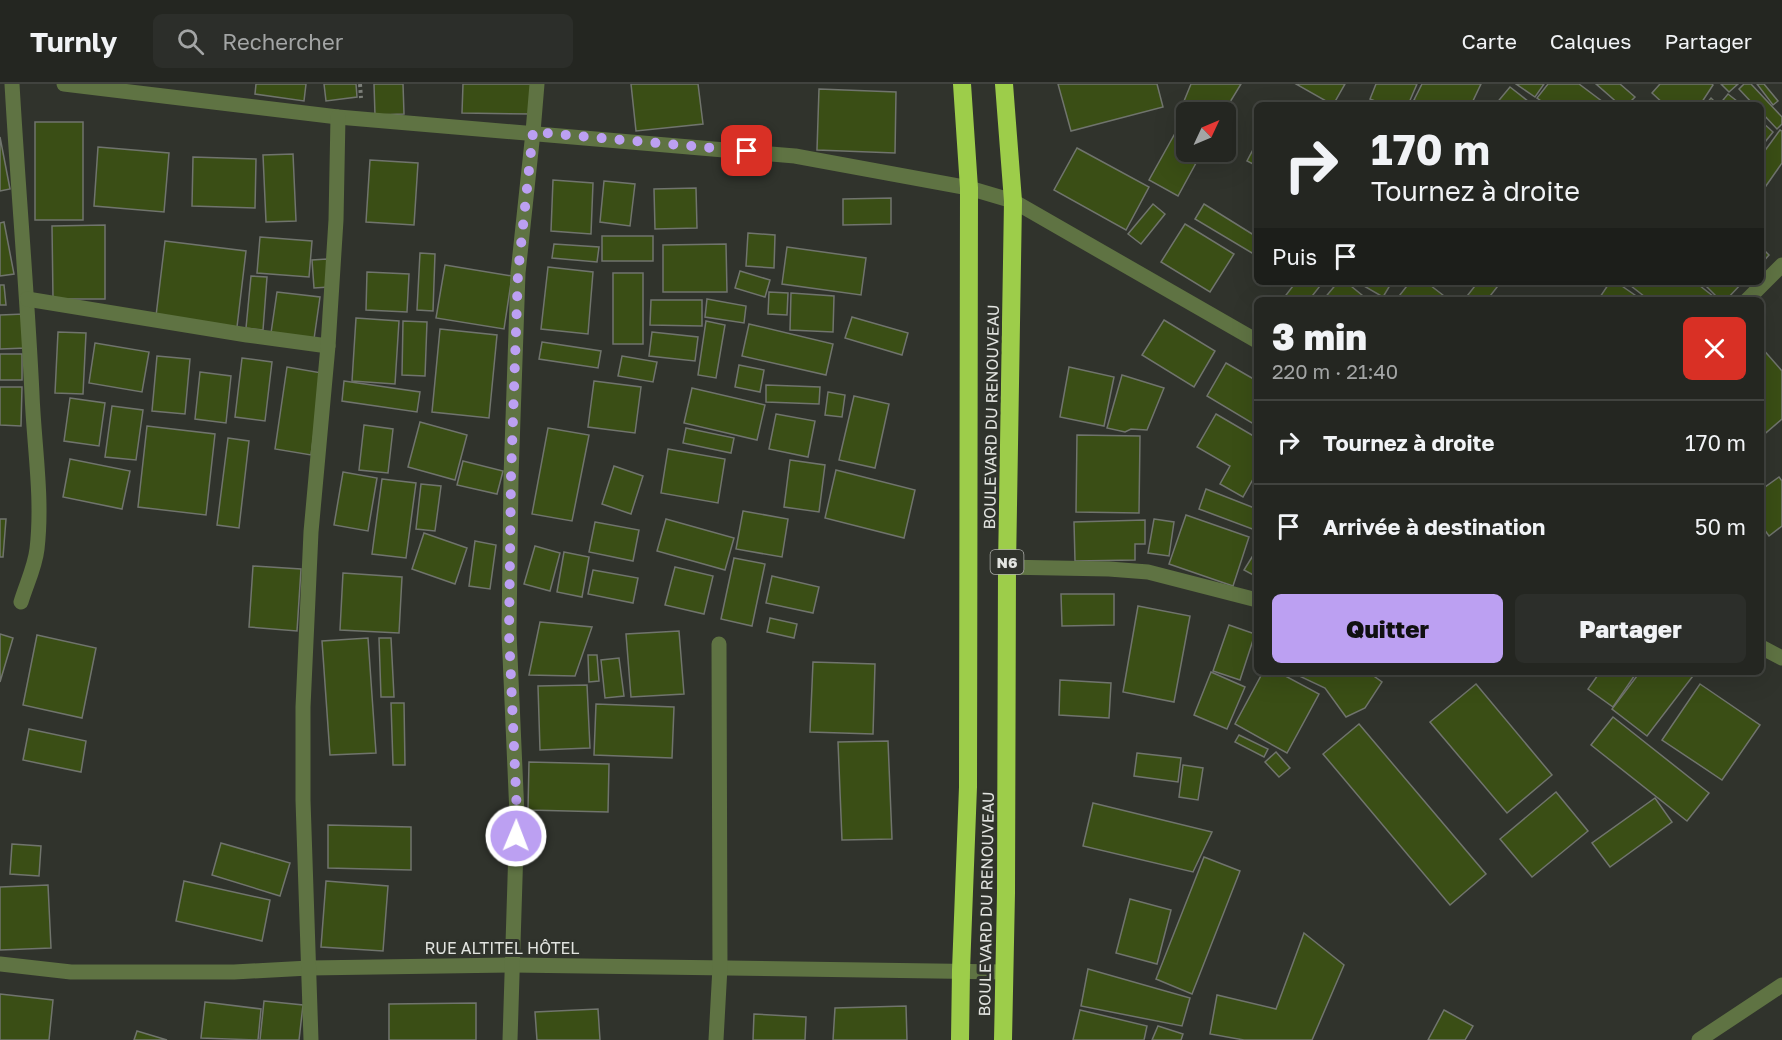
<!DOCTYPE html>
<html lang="fr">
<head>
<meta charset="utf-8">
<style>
  :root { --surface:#242621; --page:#2c2e2a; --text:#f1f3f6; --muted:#a3a5a5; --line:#41433f; --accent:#bca0f2 }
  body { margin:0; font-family:"Golos Text",sans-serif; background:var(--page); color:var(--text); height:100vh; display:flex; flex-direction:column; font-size:22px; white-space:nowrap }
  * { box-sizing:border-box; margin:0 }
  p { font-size:20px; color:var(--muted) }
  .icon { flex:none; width:33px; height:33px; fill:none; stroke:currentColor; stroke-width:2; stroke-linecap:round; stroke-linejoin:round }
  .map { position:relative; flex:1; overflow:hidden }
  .panel { position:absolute; left:1254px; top:213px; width:510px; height:378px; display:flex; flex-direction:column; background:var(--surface); border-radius:9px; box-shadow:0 6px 24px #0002,0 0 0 2px var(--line) }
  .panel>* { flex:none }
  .hud { position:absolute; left:1254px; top:18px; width:510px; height:183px; border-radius:9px; box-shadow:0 6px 24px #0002,0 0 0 2px var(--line); background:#242621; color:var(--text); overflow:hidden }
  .needle { width:39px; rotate:46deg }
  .fabs { position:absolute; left:1176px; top:18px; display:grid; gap:12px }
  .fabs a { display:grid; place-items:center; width:60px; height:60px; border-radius:9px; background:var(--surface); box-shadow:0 6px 24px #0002,0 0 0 2px var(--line); font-size:30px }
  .pin { position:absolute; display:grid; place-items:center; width:51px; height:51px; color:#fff; margin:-26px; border-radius:12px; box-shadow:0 3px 9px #0006 }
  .me { position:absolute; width:66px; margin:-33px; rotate:1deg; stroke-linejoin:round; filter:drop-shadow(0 0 4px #0008) }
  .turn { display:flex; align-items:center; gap:21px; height:126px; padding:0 18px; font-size:27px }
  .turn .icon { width:78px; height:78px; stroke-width:2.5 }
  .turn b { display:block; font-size:42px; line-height:51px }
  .then { display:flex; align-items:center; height:57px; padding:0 18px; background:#0003; gap:12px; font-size:22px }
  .round { display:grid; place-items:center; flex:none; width:63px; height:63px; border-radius:9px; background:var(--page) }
  .summary { display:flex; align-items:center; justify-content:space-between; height:102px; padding:0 18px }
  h1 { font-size:36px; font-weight:800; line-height:45px }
  .primary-button { display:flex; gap:12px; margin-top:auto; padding:12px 18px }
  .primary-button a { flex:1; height:69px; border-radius:9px; background:var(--accent); color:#111; font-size:24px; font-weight:800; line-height:69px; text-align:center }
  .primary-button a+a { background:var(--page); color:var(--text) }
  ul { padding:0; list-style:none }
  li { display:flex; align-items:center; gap:18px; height:84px; padding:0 18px; border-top:2px solid var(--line) }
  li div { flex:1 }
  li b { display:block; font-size:22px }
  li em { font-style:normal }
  header { display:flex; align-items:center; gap:36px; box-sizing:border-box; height:84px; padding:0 30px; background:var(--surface); border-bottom:2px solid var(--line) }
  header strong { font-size:28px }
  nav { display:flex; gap:33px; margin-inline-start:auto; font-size:21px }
  .search { width:420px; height:54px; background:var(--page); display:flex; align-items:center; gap:15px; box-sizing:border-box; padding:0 21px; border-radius:9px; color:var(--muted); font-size:22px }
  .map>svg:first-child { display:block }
  .building { fill:#3a4e15; stroke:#70746d; stroke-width:1.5 }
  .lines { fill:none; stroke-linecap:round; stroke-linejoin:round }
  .path { stroke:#7c7f79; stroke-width:4; stroke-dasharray:3 3; stroke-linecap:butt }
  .minor { stroke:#5f7343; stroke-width:15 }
  .highway { stroke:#9dcd4a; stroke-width:18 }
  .route { stroke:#bca0f2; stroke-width:10; stroke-dasharray:0 18 }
  .labels { text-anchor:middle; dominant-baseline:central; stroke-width:6; stroke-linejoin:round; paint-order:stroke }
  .shield { fill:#30332c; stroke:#adafaa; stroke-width:1.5 }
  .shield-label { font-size:15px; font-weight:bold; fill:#e2e4e0 }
  .street-label { font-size:16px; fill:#e2e4e0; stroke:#30332c }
</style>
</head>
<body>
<header>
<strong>Turnly</strong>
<div class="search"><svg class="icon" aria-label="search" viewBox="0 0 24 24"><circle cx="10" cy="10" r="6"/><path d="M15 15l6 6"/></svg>Rechercher</div>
<nav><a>Carte</a><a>Calques</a><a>Partager</a></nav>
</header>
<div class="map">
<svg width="1782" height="956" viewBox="0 0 1782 956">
  <rect width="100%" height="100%" fill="#30332c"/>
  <g class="building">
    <polygon points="256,0 306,0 304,17 255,10"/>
    <polygon points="324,0 356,0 357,13 326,17"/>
    <polygon points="374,0 403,0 404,30 375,31"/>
    <polygon points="463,0 533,0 533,30 462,29"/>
    <polygon points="631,0 698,0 703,40 636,47"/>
    <polygon points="1058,0 1157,0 1163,23 1071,47"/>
    <polygon points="1191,0 1241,0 1224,28 1186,28 1186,45 1175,39"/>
    <polygon points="1296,0 1345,0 1333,21"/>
    <polygon points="1376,0 1417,0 1408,21 1385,21 1370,15"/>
    <polygon points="1422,0 1481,0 1471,21 1425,21 1414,16"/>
    <polygon points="1516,0 1544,0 1535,13"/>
    <polygon points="1548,0 1579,0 1607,21 1547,21 1537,14"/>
    <polygon points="1596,0 1620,0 1635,13 1627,21 1620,21"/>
    <polygon points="1660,0 1712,0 1713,1 1700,21 1665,21 1652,9"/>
    <polygon points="1721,0 1738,0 1729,8"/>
    <polygon points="1744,0 1751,0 1782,33 1782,40 1777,45 1761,28 1761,21 1754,21 1739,5"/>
    <polygon points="1757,0 1764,0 1778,17 1773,21"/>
    <polygon points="1510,3 1533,21 1495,21"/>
    <polygon points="819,5 896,8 895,69 817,66"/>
    <polygon points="1728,10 1742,21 1719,21"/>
    <polygon points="1711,14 1717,20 1717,21 1705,21"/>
    <polygon points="1761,37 1773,48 1761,63"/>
    <rect x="35" y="38" width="48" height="98"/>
    <polygon points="1178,44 1186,49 1186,68 1202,68 1178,112 1149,96"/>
    <polygon points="1780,46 1782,47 1782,79 1761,109 1761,72"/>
    <polygon points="0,53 10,105 0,107"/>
    <polygon points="1257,58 1257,82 1247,77"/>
    <polygon points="98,63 169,69 164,128 94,122"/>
    <polygon points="1077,64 1149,103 1126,146 1054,106"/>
    <polygon points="293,70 296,137 266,138 263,71"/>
    <polygon points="193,73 256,75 255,124 192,122"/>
    <polygon points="370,76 418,79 414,141 366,138"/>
    <polygon points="553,96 593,99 591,150 551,147"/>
    <polygon points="604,97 635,100 630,142 600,138"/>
    <polygon points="696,104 697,144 655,145 654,105"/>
    <polygon points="891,114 891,140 843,141 843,115"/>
    <polygon points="1153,120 1165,130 1141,160 1128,150"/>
    <polygon points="1204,120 1257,153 1257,172 1195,135"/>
    <polygon points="4,138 14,190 0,192 0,139"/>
    <polygon points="1185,140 1234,170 1210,208 1161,178"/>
    <polygon points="105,141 105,215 53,215 52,142"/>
    <polygon points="748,149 775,151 774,184 746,182"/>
    <rect x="602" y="152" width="51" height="25"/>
    <polygon points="260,153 312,157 309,193 257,189"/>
    <polygon points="165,157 246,167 237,243 156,232"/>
    <polygon points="554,160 599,163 597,178 552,174"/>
    <polygon points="726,160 727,208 663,208 663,161"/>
    <polygon points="787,163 866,174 861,211 782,200"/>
    <polygon points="1761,163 1769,171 1761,180"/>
    <polygon points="420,169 435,170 433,227 417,226"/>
    <polygon points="327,175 329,203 314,204 312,176"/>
    <polygon points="445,181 512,192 504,245 436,234"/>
    <polygon points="548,183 593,188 588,250 541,245"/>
    <polygon points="740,187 770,196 765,213 735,204"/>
    <polygon points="367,188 409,190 407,228 366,226"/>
    <rect x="613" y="189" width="30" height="71"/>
    <polygon points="251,192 267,193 263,246 246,244"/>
    <polygon points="1296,198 1314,198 1320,202 1309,216 1285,216 1283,215"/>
    <polygon points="1338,198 1346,198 1368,216 1323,216"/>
    <polygon points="1357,198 1392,198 1383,213"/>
    <polygon points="1410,198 1426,198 1448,215 1396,216"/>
    <polygon points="1478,198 1501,198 1487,216 1464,216"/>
    <polygon points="1610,198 1616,198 1642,216 1598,216"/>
    <polygon points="1626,198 1695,198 1718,216 1649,216"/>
    <polygon points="1702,198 1743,198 1726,216 1720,216"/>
    <polygon points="0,201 4,201 6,221 0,221"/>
    <polygon points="277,208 320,213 314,255 271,249"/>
    <polygon points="769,208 788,209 787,231 768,230"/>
    <polygon points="791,209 834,212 833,248 790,246"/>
    <polygon points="707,215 746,222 744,239 705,233"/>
    <polygon points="651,216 702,216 702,242 650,241"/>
    <polygon points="24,230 26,264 0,265 0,231"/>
    <polygon points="852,233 908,249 902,271 845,254"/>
    <polygon points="356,234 399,237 395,300 352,297"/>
    <polygon points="1164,236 1215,267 1194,303 1142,271"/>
    <polygon points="403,237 427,238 425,292 402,291"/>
    <polygon points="706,237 725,241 716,294 698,291"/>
    <polygon points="749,240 833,260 826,291 742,272"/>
    <polygon points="440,245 497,251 489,334 432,328"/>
    <polygon points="58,248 86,249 83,310 55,309"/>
    <polygon points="652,248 698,253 695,277 649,272"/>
    <polygon points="542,258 601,267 598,284 539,275"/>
    <polygon points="95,259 149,268 142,308 89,299"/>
    <polygon points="1761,263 1782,287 1782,335 1761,353"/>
    <rect x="0" y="270" width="22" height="26"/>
    <polygon points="157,272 190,275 185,330 152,327"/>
    <polygon points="622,272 657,278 653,298 618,292"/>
    <polygon points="242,274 272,278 265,337 235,333"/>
    <polygon points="1226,279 1257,297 1257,342 1207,312"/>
    <polygon points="739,281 764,286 760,308 735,303"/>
    <polygon points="287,283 322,289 311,371 275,365"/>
    <polygon points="1069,283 1114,293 1104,342 1060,333"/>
    <polygon points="200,288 231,292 226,339 195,335"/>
    <polygon points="1122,291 1164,304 1147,346 1131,345 1125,348 1107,344"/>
    <polygon points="344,297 420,308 417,328 342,317"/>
    <polygon points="594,297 641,303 635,349 588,343"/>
    <polygon points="766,301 820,303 819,320 766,318"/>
    <polygon points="0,303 22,303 21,342 0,341"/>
    <polygon points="692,304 765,321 757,356 684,339"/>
    <polygon points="828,308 845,311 842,333 825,331"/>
    <polygon points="854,312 889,320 875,384 839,376"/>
    <polygon points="70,314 105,319 99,362 64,357"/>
    <polygon points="112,322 143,326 136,376 105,373"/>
    <polygon points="776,330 815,337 808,373 769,365"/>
    <polygon points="1216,330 1257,354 1257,388 1243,413 1220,400 1230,382 1197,363"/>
    <polygon points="420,338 467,351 455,396 408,383"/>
    <polygon points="364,341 393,345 388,389 359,386"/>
    <polygon points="147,342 215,350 206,431 138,423"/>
    <polygon points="548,344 589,351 572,437 532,430"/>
    <polygon points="686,344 734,354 731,369 683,359"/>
    <polygon points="1077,351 1140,352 1139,429 1076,428"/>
    <polygon points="228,354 249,357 239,444 217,441"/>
    <polygon points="668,365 725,375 718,419 661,409"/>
    <polygon points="70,375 130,387 122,425 63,413"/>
    <polygon points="790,376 825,381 819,428 784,423"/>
    <polygon points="463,377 503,387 497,410 457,401"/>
    <polygon points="614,382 643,392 631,430 602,420"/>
    <polygon points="836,386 915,406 904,454 825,434"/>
    <polygon points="343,388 377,394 368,447 334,441"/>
    <polygon points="1779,393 1782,397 1782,442 1769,452 1761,441 1761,406"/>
    <polygon points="382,395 416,399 406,474 372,470"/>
    <polygon points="421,400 441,402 435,447 416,445"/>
    <polygon points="1206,405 1257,425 1255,446 1199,425"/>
    <polygon points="743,427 788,435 782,473 736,465"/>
    <polygon points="1186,431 1249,453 1233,502 1169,480"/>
    <polygon points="0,435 6,435 3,473 0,473"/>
    <polygon points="666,435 734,454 725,486 657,467"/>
    <polygon points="1154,435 1174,438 1169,472 1148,469"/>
    <polygon points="1145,436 1145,460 1135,460 1135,476 1075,477 1074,438"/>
    <polygon points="595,438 639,446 633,477 589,468"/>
    <polygon points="424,449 467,464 455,500 412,485"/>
    <polygon points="475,457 496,461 490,505 469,502"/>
    <polygon points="535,462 560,469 550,507 524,500"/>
    <polygon points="1257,465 1257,493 1244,486"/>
    <polygon points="564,468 589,473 582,513 557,508"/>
    <polygon points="734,474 765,480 752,542 721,535"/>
    <polygon points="253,482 301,485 297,547 249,543"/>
    <polygon points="675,483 713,492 704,530 665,521"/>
    <polygon points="593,486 638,494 633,519 588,510"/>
    <polygon points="343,489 402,493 399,549 340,546"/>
    <polygon points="772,492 819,503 813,529 766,519"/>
    <polygon points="1061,510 1114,510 1114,541 1062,542"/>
    <polygon points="1138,522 1190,532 1174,618 1123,608"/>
    <polygon points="770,534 797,540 794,554 767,548"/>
    <polygon points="540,538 592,543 575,592 529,591"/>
    <polygon points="1229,541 1255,550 1240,596 1213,587"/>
    <polygon points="679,547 684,610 631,613 626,550"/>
    <polygon points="0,550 13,554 0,598"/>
    <polygon points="37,551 96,564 82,634 23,621"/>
    <polygon points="368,554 376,669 330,671 322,557"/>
    <polygon points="379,554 391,554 394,613 381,613"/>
    <polygon points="588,571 597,571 599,597 589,598"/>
    <polygon points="619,574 624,612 605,614 601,576"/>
    <polygon points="813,578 875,580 873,650 810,648"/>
    <polygon points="1211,588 1245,603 1227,645 1194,631"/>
    <polygon points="1263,588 1278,588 1319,610 1287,669 1235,640"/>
    <polygon points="1296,588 1368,588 1382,598 1365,624 1346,633 1325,604 1295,590"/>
    <polygon points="1600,588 1637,588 1613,623 1588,605"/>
    <polygon points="1640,588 1696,588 1647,652 1612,625"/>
    <polygon points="1060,596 1111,599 1109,634 1059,631"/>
    <polygon points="1476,600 1552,691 1507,729 1430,638"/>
    <polygon points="1700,600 1760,641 1722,696 1662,656"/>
    <polygon points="587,601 590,664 540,666 538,602"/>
    <polygon points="391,619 404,619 405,681 393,681"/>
    <polygon points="596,620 674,623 672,674 594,671"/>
    <polygon points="1613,633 1709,709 1687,737 1591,661"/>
    <polygon points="1359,640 1486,790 1450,821 1323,670"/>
    <polygon points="29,645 86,657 81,688 23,676"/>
    <polygon points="1239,651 1268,665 1264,673 1235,658"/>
    <polygon points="888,657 892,755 842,756 838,658"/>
    <polygon points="1276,668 1290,684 1279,693 1265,678"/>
    <polygon points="1137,669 1181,674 1178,698 1134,692"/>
    <polygon points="529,678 609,680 608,728 528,726"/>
    <polygon points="1183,681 1203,684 1198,716 1179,713"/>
    <polygon points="1556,708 1588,747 1532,793 1500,755"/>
    <polygon points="1655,714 1672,738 1610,783 1592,759"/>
    <polygon points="1093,719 1212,748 1193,788 1083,762"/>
    <polygon points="328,741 411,743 411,786 328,784"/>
    <polygon points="221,759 290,779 280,812 212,791"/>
    <polygon points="12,760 41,762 39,792 10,790"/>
    <polygon points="1204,773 1240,787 1192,910 1156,895"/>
    <polygon points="184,797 270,816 262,857 176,837"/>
    <polygon points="326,797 388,802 383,867 321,863"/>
    <polygon points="48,801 51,864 0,866 0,803"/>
    <polygon points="1130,815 1171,826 1157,880 1116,869"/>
    <polygon points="1304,849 1344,881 1312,956 1244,956 1210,950 1217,911 1276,925"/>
    <polygon points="1088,885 1190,914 1182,942 1081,922"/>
    <polygon points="0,910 53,916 49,956 0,956"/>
    <polygon points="264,917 303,921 299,956 260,956"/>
    <polygon points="205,918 261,925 258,956 201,954"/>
    <polygon points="476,919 476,956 389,956 389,920"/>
    <polygon points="906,922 907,956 833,956 835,924"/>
    <polygon points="598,925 600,956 537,956 535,928"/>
    <polygon points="1080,926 1147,942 1144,956 1073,956"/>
    <polygon points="1444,926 1473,942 1465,956 1428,956"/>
    <polygon points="754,930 806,933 805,956 753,956"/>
    <polygon points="1158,942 1183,950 1181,956 1152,956"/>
    <polygon points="137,947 167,956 134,956"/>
  </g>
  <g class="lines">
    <polyline class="path" points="360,0 361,14"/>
    <g class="minor">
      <path d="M12 0C18 104 27 207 32 310 34 362 43 414 37 465 35 483 26 501 21 518"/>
      <polyline points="64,0 338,33 795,72 969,104 1013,117 1257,257"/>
      <polyline points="27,215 247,251 328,262"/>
      <polyline points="1747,216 1782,181"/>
      <polyline points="1007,483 1109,485 1148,488 1257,516"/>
      <polyline points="1761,563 1782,574"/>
      <polyline points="0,880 71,888 234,888 309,884 512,881 1004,888"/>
      <polyline points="311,956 303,716 303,623 311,448 328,262 336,136 338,33"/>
      <polyline points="510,956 517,731 509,549 511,393 518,189 533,48 537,0"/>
      <polyline points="716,956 720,883 719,560"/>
      <polyline points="1699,956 1782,901"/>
    </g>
    <g class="highway">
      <polyline points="960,956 961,886 968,703 969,104 962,0"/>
      <polyline points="1003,956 1006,809 1007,483 1013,117 1004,0"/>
    </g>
  </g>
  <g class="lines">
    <polyline class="route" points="516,752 517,731 509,549 511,393 518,189 533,48 747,67"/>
  </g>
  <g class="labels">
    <rect class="shield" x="990.5" y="466" width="33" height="24" rx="4.5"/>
    <g class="shield-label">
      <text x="1007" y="478">N6</text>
    </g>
    <g class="street-label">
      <text transform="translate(991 333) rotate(-89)">BOULEVARD DU RENOUVEAU</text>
      <text transform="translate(986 820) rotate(-89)">BOULEVARD DU RENOUVEAU</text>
      <text x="502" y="864">RUE ALTITEL HÔTEL</text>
    </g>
  </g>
</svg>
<div class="fabs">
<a><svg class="needle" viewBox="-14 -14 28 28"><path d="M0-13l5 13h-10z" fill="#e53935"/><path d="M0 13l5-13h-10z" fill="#a3a5a5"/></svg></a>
</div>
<div class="pin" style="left:747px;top:67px;background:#d93025"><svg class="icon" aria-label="arrive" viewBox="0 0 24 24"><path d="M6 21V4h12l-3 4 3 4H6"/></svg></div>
<svg class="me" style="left:516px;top:752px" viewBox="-20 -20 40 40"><circle r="17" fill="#bca0f2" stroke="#fff" stroke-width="3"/><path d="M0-11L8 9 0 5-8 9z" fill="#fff"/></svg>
<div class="hud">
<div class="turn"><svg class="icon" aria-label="right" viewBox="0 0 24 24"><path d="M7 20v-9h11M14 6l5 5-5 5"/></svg><div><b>170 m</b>Tournez à droite</div></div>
<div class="then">Puis<svg class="icon" aria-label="arrive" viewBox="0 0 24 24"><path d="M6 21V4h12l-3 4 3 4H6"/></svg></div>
</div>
<section class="panel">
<div class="summary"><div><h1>3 min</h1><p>220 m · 21:40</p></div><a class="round" style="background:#d93025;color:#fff"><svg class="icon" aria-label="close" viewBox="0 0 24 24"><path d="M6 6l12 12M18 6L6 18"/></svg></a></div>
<ul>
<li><svg class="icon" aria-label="right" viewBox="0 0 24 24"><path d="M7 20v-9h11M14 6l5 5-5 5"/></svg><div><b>Tournez à droite</b></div><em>170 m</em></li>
<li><svg class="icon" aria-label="arrive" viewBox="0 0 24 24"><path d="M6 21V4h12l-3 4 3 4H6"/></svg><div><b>Arrivée à destination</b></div><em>50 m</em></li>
</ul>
<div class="primary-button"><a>Quitter</a><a>Partager</a></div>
</section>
</div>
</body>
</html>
